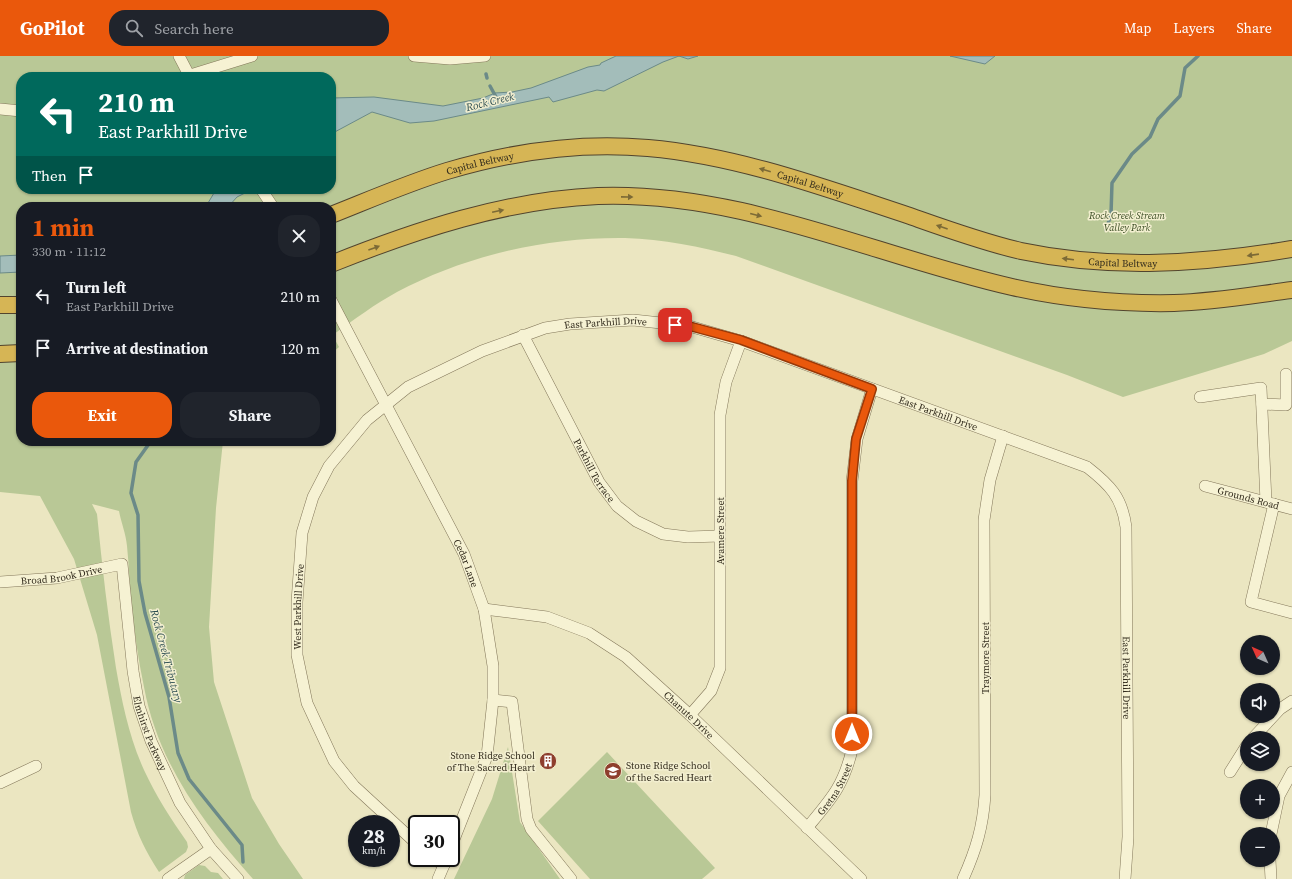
<!DOCTYPE html>
<html lang="en">
<head>
<meta charset="utf-8">
<style>
  :root { --surface:#171b24; --page:#20242c; --text:#f1f3f6; --muted:#9ea1a6; --accent:#ea580c }
  body { margin:0; font-family:"Source Serif 4",serif; background:var(--page); color:var(--text); height:100vh; display:flex; flex-direction:column; font-size:15px; white-space:nowrap }
  * { box-sizing:border-box; margin:0 }
  p { font-size:13px; color:var(--muted) }
  .icon { flex:none; width:22px; height:22px; fill:none; stroke:currentColor; stroke-width:2; stroke-linecap:round; stroke-linejoin:round }
  .map { position:relative; flex:1; overflow:hidden }
  .drawer { position:absolute; left:16px; top:146px; width:320px; height:244px; display:flex; flex-direction:column; background:var(--surface); border-radius:16px; box-shadow:0 1px 3px #0004 }
  .drawer>* { flex:none }
  .guide { position:absolute; left:16px; top:16px; width:320px; height:122px; border-radius:16px; box-shadow:0 1px 3px #0004; background:#00695c; color:#fff; overflow:hidden }
  .needle { width:26px; rotate:315deg }
  .fabs { position:absolute; left:1240px; top:579px; display:grid; gap:8px }
  .fabs a { display:grid; place-items:center; width:40px; height:40px; border-radius:50%; background:var(--surface); box-shadow:0 1px 3px #0004; font-size:20px }
  .speed { position:absolute; left:348px; top:759px; display:flex; gap:8px; font-size:20px; font-weight:700; text-align:center }
  .speed>* { display:grid; place-content:center; width:52px; height:52px; border-radius:50%; background:var(--surface); box-shadow:0 1px 3px #0004; line-height:1 }
  .speed small { font-size:10px; font-weight:400 }
  .speed .limit { border:2px solid #111; border-radius:6px; background:#fff; color:#111 }
  .pin { position:absolute; display:grid; place-items:center; width:34px; height:34px; color:#fff; margin:-17px; border-radius:8px; box-shadow:0 2px 6px #0006 }
  .me { position:absolute; width:44px; margin:-22px; rotate:0deg; stroke-linejoin:round; filter:drop-shadow(0 0 3px #0008) }
  .turn { display:flex; align-items:center; gap:14px; height:84px; padding:0 16px; font-size:18px }
  .turn .icon { width:52px; height:52px; stroke-width:2.5 }
  .turn b { display:block; font-size:28px; line-height:34px }
  .then { display:flex; align-items:center; height:38px; padding:0 16px; background:#0003; gap:8px; font-size:15px }
  .round { display:grid; place-items:center; flex:none; width:42px; height:42px; border-radius:16px; background:var(--page) }
  .headline { display:flex; align-items:center; justify-content:space-between; height:68px; padding:0 16px }
  h1 { font-size:24px; font-weight:700; line-height:30px; color:var(--accent) }
  .action { display:flex; gap:8px; margin-top:auto; padding:8px 16px }
  .action a { flex:1; height:46px; border-radius:16px; background:var(--accent); color:#fff; font-size:16px; font-weight:700; line-height:46px; text-align:center }
  .action a+a { background:var(--page); color:var(--text) }
  ul { padding:0; list-style:none }
  li { display:flex; align-items:center; gap:12px; height:52px; padding:0 16px }
  li div { flex:1 }
  li b { display:block; font-size:15px }
  li em { font-style:normal }
  header { display:flex; align-items:center; gap:24px; box-sizing:border-box; height:56px; padding:0 20px; background:var(--accent); color:#fff }
  header strong { font-size:19px }
  nav { display:flex; gap:22px; margin-inline-start:auto; font-size:14px }
  .search { width:280px; height:36px; background:var(--page); display:flex; align-items:center; gap:10px; box-sizing:border-box; padding:0 14px; border-radius:16px; color:var(--muted); font-size:15px }
  .map>svg:first-child { display:block }
  .green { fill:#b9c896; fill-rule:evenodd }
  .water { fill:#a3bdba; stroke:#6b8a88 }
  .lines { fill:none; stroke-linecap:round; stroke-linejoin:round }
  .stream { stroke:#6b8a88; stroke-width:3.5 }
  .minor-casing { stroke:#83775a; stroke-width:12 }
  .highway-casing { stroke:#51442e; stroke-width:18 }
  .minor { stroke:#f6f2d3; stroke-width:11 }
  .highway { stroke:#d6b555; stroke-width:16 }
  .oneway { fill:#7c6a36 }
  .route-casing { stroke:#983908; stroke-width:10 }
  .route { stroke:#ea580c; stroke-width:7 }
  .labels { text-anchor:middle; dominant-baseline:central; stroke-width:3; stroke-linejoin:round; paint-order:stroke }
  .street-label { font-size:10px; fill:#332c1d; stroke:#f3efd0 }
  .park-label { font-size:10px; font-style:italic; fill:#3c4e25; stroke:#f3efd0 }
  .poi-label { font-size:10px; fill:#332c1d; stroke:#f3efd0; text-anchor:end }
  .water-label { font-size:11px; font-style:italic; fill:#2d4e52; stroke:#f3efd0 }
</style>
</head>
<body>
<header>
<strong>GoPilot</strong>
<div class="search"><svg class="icon" aria-label="search" viewBox="0 0 24 24"><circle cx="10" cy="10" r="6"/><path d="M15 15l6 6"/></svg>Search here</div>
<nav><a>Map</a><a>Layers</a><a>Share</a></nav>
</header>
<div class="map">
<svg width="1292" height="823" viewBox="0 0 1292 823">
  <rect width="100%" height="100%" fill="#ebe6c1"/>
  <g class="green">
    <path d="M0 0H1292V285L1264 298 1123 341 1067 319 736 200C700 191 663 183 625 182 547 181 467 199 397 236 375 248 355 263 334 278L333 280 339 291 331 298V151H21V385H223L216 452 209 571 214 626 252 742 279 788 303 823H253C203 767 158 707 144 631 138 603 134 573 131 544 129 526 129 508 127 490 126 478 121 466 119 455L92 448 97 458C102 510 108 561 116 612 122 646 129 681 144 714 156 740 171 763 187 786L188 791 186 796 159 816C146 796 137 778 131 756L97 579 74 503 40 440 0 436ZM21 21H331V133H21Z"/>
    <polygon points="508,691 520,766 560,823 454,823 492,743"/>
    <polygon points="607,696 715,812 702,823 590,823 538,765"/>
    <polygon points="199,809 205,810 211,816 218,817 223,823 184,823 185,819"/>
  </g>
  <g class="water">
    <polygon points="616,0 698,0 688,3 679,0 663,6 604,35 597,34 553,46 549,41 434,65 410,67 372,56 331,78 331,42 374,41 443,50 483,42 495,37 512,36 531,32 588,11 600,9 601,7"/>
    <polygon points="950,0 995,0 985,8"/>
    <polygon points="212,133 248,133 245,137 237,141 228,151 199,151 208,147 214,137"/>
    <polygon points="21,199 21,216 0,217 0,200"/>
  </g>
  <g class="lines">
    <g class="stream">
      <polyline points="486,18 487,22"/>
      <polyline points="490,30 496,41"/>
      <polyline points="1106,174 1111,158 1112,127 1132,98 1150,81 1158,63 1180,40 1185,12 1198,0"/>
      <polyline points="151,385 136,406 131,437 138,459 139,525 145,557 169,641 178,697 189,723 242,789 243,806"/>
    </g>
    <defs>
      <g id="minor">
        <polyline points="179,0 190,21"/>
        <polyline points="414,0 450,3 485,0"/>
        <polyline points="184,21 252,0"/>
        <polyline points="0,53 21,55"/>
        <polyline points="261,133 273,151"/>
        <path id="s1" d="M331 244 464 498 484 553 493 610V644L487 700 451 791"/>
        <path id="s2" d="M523 279 599 426 617 450 636 465 663 478 688 481 720 480"/>
        <polyline points="1200,341 1261,332 1266,446"/>
        <polyline points="1262,348 1286,349 1286,318"/>
        <path id="s3" d="M1205 430 1292 453"/>
        <polyline points="1274,448 1251,546 1292,557"/>
        <path id="s4" d="M0 526 57 522 122 508 133 615 139 650 151 685 180 747 211 793 238 823"/>
        <path id="s5" d="M484 553 547 561 589 577 626 601 690 659 861 823"/>
        <polyline points="493,644 512,646 527,763 531,773 571,823"/>
        <polyline points="690,659 711,635 720,612 720,359 726,326 741,285"/>
        <polyline points="1253,682 1280,653 1292,645"/>
        <polyline points="1230,716 1247,689"/>
        <polyline points="0,727 36,710"/>
        <path id="s6" d="M807 772C831 743 843 731 852 694V425L857 383 872 333"/>
        <polyline points="1271,778 1279,740 1292,716"/>
        <path id="s7" d="M417 788 354 730 334 705 307 647 297 599V546L302 477 313 441 329 410 367 364 408 331 482 295 545 272 570 268 633 264 689 270 741 285 1087 411C1110 429 1122 441 1126 471L1128 781 1125 823"/>
        <polyline points="432,802 444,809"/>
        <polyline points="1270,804 1271,823"/>
        <polyline points="168,823 211,793"/>
        <polyline points="438,823 447,802"/>
        <path d="M963 823C976 794 983 771 985 739L984 464 990 424 1003 380"/>
      </g>
      <g id="highway">
        <path id="s8" d="M331 159C369 144 408 127 447 115 511 96 581 86 648 92 738 100 822 131 907 159 944 172 982 186 1021 195 1111 214 1202 208 1292 193"/>
        <path d="M331 208C416 174 506 144 598 140 742 135 875 200 1012 231 1065 243 1120 248 1174 247 1214 246 1253 239 1292 234"/>
        <polyline points="0,249 21,249"/>
        <polyline points="0,298 21,297"/>
      </g>
    </defs>
    <use href="#minor" class="minor-casing"/>
    <use href="#highway" class="highway-casing"/>
    <use href="#minor" class="minor"/>
    <use href="#highway" class="highway"/>
  </g>
  <defs><path id="oneway-solid" d="M-6-.8H1V-3.2L6.5 0L1 3.2V.8H-6Z"/></defs>
  <g class="oneway">
    <use href="#oneway-solid" transform="translate(765 114) rotate(-164)"/>
    <use href="#oneway-solid" transform="translate(627 141) rotate(1)"/>
    <use href="#oneway-solid" transform="translate(498 155) rotate(-12)"/>
    <use href="#oneway-solid" transform="translate(756 159) rotate(14)"/>
    <use href="#oneway-solid" transform="translate(942 171) rotate(-161)"/>
    <use href="#oneway-solid" transform="translate(374 192) rotate(-20)"/>
    <use href="#oneway-solid" transform="translate(1253 199) rotate(172)"/>
    <use href="#oneway-solid" transform="translate(1068 203) rotate(-173)"/>
  </g>
  <g class="lines">
    <defs>
      <polyline id="route" points="675,269 689,270 741,284 872,333 856,383 852,425 852,678"/>
    </defs>
    <use href="#route" class="route-casing"/>
    <use href="#route" class="route"/>
  </g>
  <defs>
    <symbol id="building-disc" viewBox="-11 -11 22 22"><circle r="9.5" fill="#8e3e2d" stroke="#f3efd0"/><path d="M-4-6H4V6H1V3H-1V6H-4ZM-2.5-4.3h1.7v1.8h-1.7ZM.8-4.3h1.7v1.8H.8ZM-2.5-1h1.7V.8h-1.7ZM.8-1h1.7V.8H.8Z" fill="#fff"/></symbol>
    <symbol id="school-disc" viewBox="-11 -11 22 22"><circle r="9.5" fill="#8e3e2d" stroke="#f3efd0"/><path d="M0-5L7-2L0 1L-7-2ZM-4 1L0 2.5L4 1V4Q0 6-4 4Z" fill="#fff"/></symbol>
  </defs>
  <g fill-rule="evenodd">
    <use href="#building-disc" x="538" y="695" width="20" height="20"/>
    <use href="#school-disc" x="603" y="705" width="20" height="20"/>
  </g>
  <g class="labels">
    <g class="street-label">
      <text stroke="none"><textPath href="#s8" startOffset="158">Capital Beltway</textPath></text>
      <text stroke="none"><textPath href="#s8" startOffset="494">Capital Beltway</textPath></text>
      <text stroke="none"><textPath href="#s8" startOffset="818">Capital Beltway</textPath></text>
      <text stroke="none"><textPath href="#s7" startOffset="748">East Parkhill Drive</textPath></text>
      <text stroke="none"><textPath href="#s7" startOffset="1096">East Parkhill Drive</textPath></text>
      <text stroke="none"><textPath href="#s2" startOffset="153">Parkhill Terrace</textPath></text>
      <text stroke="none"><textPath href="#s3" startOffset="45">Grounds Road</textPath></text>
      <text transform="translate(720 475) rotate(-90)">Avamere Street</text>
      <text stroke="none"><textPath href="#s1" startOffset="296">Cedar Lane</textPath></text>
      <text stroke="none"><textPath href="#s4" startOffset="62">Broad Brook Drive</textPath></text>
      <text stroke="none"><textPath href="#s7" startOffset="279">West Parkhill Drive</textPath></text>
      <text transform="translate(985 602) rotate(-90)">Traymore Street</text>
      <text stroke="none"><textPath href="#s7" startOffset="1479">East Parkhill Drive</textPath></text>
      <text stroke="none"><textPath href="#s5" startOffset="238">Chanute Drive</textPath></text>
      <text stroke="none"><textPath href="#s4" startOffset="296">Elmhirst Parkway</textPath></text>
      <text stroke="none"><textPath href="#s6" startOffset="48">Gretna Street</textPath></text>
    </g>
    <g class="park-label">
      <text x="1127" y="159">Rock Creek Stream<tspan x="1127" dy="12">Valley Park</tspan></text>
    </g>
    <g class="poi-label">
      <text x="535" y="699">Stone Ridge School<tspan x="535" dy="12">of The Sacred Heart</tspan></text>
      <text x="626" y="709" text-anchor="start">Stone Ridge School<tspan x="626" dy="12">of the Sacred Heart</tspan></text>
    </g>
    <g class="water-label">
      <text transform="translate(490 46) rotate(-14)">Rock Creek</text>
      <text transform="translate(166 600) rotate(75)">Rock Creek Tributary</text>
    </g>
  </g>
</svg>
<div class="fabs">
<a><svg class="needle" viewBox="-14 -14 28 28"><path d="M0-13l5 13h-10z" fill="#e53935"/><path d="M0 13l5-13h-10z" fill="#9ea1a6"/></svg></a>
<a><svg class="icon" aria-label="sound" viewBox="0 0 24 24"><path d="M4 9h4l5-4v14l-5-4H4zM17 9q2 3 0 6"/></svg></a>
<a><svg class="icon" aria-label="layers" viewBox="0 0 24 24"><path d="M12 4l9 5-9 5-9-5zM3 14l9 5 9-5"/></svg></a>
<a>+</a>
<a>−</a>
</div>
<div class="speed"><div>28<small>km/h</small></div><div class="limit">30</div></div>
<div class="pin" style="left:675px;top:269px;background:#d93025"><svg class="icon" aria-label="arrive" viewBox="0 0 24 24"><path d="M6 21V4h12l-3 4 3 4H6"/></svg></div>
<svg class="me" style="left:852px;top:678px" viewBox="-20 -20 40 40"><circle r="17" fill="#ea580c" stroke="#fff" stroke-width="3"/><path d="M0-11L8 9 0 5-8 9z" fill="#fff"/></svg>
<div class="guide">
<div class="turn"><svg class="icon" aria-label="left" viewBox="0 0 24 24"><path d="M17 20v-9H6M10 6l-5 5 5 5"/></svg><div><b>210 m</b>East Parkhill Drive</div></div>
<div class="then">Then<svg class="icon" aria-label="arrive" viewBox="0 0 24 24"><path d="M6 21V4h12l-3 4 3 4H6"/></svg></div>
</div>
<section class="drawer">
<div class="headline"><div><h1>1 min</h1><p>330 m · 11:12</p></div><a class="round"><svg class="icon" aria-label="close" viewBox="0 0 24 24"><path d="M6 6l12 12M18 6L6 18"/></svg></a></div>
<ul>
<li><svg class="icon" aria-label="left" viewBox="0 0 24 24"><path d="M17 20v-9H6M10 6l-5 5 5 5"/></svg><div><b>Turn left</b><p>East Parkhill Drive</p></div><em>210 m</em></li>
<li><svg class="icon" aria-label="arrive" viewBox="0 0 24 24"><path d="M6 21V4h12l-3 4 3 4H6"/></svg><div><b>Arrive at destination</b></div><em>120 m</em></li>
</ul>
<div class="action"><a>Exit</a><a>Share</a></div>
</section>
</div>
</body>
</html>
